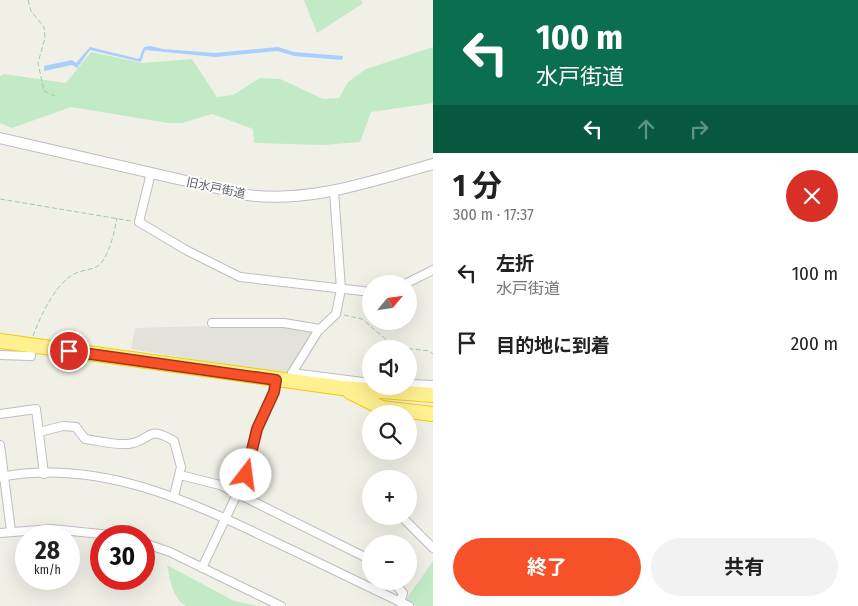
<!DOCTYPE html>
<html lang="ja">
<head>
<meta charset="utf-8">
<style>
  :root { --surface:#fff; --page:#f2f2f2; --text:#222; --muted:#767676; --accent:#f65128 }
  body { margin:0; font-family:"Fira Sans Condensed","Noto Sans JP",sans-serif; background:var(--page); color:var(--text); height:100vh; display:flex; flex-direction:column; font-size:19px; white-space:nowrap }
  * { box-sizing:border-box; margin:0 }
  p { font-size:16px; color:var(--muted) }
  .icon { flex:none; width:28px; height:28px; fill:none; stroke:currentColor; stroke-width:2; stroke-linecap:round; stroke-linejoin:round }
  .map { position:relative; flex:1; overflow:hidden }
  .details { display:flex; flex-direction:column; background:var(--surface); width:425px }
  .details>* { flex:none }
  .hud { background:#0b6e4f; color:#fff; overflow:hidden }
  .needle { width:32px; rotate:61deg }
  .fabs { position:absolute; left:362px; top:275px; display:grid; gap:10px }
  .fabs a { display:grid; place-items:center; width:55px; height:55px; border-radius:50%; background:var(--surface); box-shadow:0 5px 20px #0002; font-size:25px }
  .speed { position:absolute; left:15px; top:525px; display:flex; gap:10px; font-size:25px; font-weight:700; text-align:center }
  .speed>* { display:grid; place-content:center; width:65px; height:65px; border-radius:50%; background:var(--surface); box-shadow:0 5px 20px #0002; line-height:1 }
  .speed small { font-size:12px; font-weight:400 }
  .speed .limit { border:8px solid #d22; background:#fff; color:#111 }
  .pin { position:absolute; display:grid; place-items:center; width:42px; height:42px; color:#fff; margin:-21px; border:2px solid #fff; border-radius:50%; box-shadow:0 1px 5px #0007 }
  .me { position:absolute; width:55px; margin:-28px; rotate:15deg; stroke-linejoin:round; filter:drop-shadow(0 0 4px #0008) }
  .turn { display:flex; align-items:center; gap:18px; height:105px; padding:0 20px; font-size:22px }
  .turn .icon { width:65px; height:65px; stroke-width:2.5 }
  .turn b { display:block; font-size:35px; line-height:42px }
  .lanes { display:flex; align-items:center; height:48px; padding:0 20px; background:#0003; justify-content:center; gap:25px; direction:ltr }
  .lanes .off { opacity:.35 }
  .round { display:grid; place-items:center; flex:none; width:52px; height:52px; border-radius:26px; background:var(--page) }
  .head { display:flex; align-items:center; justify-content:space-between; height:85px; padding:0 20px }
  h1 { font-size:30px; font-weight:700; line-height:38px }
  .cta { display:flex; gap:10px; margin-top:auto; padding:10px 20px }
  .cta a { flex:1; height:58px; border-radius:30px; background:var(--accent); color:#fff; font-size:20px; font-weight:700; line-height:58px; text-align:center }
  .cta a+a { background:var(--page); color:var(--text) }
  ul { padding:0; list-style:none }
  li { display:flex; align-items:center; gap:15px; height:70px; padding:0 20px }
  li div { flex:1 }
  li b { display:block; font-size:19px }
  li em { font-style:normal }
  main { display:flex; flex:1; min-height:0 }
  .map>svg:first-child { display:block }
  .industrial { fill:#e2e2db }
  .green { fill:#c2eac7 }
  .water { fill:#a9cfff }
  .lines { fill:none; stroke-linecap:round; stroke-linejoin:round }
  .street-casing { stroke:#bbbec3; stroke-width:10 }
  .secondary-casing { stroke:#bcbec5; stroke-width:12 }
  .highway-casing { stroke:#f8c900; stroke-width:16 }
  .path { stroke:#9accaf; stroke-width:1; stroke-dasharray:5 2.5; stroke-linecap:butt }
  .street { stroke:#fff; stroke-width:8 }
  .secondary { stroke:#fff; stroke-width:10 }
  .highway { stroke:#fff090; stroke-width:14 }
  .route-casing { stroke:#a0351a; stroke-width:12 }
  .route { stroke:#f65128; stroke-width:9 }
  .labels { text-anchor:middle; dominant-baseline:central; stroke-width:4; stroke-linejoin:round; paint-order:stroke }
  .street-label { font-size:12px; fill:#5e6168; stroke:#fff }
</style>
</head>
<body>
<main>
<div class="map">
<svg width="433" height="606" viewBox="0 0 433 606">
  <rect width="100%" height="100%" fill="#f1f0e7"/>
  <polygon class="industrial" points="285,324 317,331 286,374 131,349 135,328"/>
  <g class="green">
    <polygon points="304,0 361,0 362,4 317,33"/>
    <polygon points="433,47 433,103 371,112 360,142 323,145 254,143 253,129 212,114 182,123 168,123 71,107 12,128 0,123 0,76 4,74 66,83 91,52 142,63 192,59 217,97 233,95 260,78 280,79 323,99 339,98 348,82 366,69"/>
    <polygon points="433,561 433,606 416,606 405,601"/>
    <path d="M167 565 234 601 259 606H186C172 598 170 579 167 565Z"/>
  </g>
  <polygon class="water" points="150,46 163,49 215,53 278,47 294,52 343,56 342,60 294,56 277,51 215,57 145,50 141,62 90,50 77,68 72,65 44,71 44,66 72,60 76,63 90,47 139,59 144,47"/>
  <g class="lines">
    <defs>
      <g id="street">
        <polyline points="151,173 139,222 186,250 240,277 371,292"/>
        <polyline points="405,284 433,270"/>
        <polyline points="212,323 284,323 320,329"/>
        <polyline points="0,355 31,356 32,346"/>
        <polyline points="292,373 371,383"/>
        <polyline points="291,381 292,373 318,331 336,314 341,289 334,191"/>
        <polyline points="409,384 433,385"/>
        <polyline points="0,414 36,409 44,474"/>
        <path d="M39 432 63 426 76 427 85 439C99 441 114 445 128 444 153 441 145 424 174 441L181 467 174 496"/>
        <polyline points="0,445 11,531"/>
        <polyline points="180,475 220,485 371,560"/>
        <path d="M0 477C98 458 190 501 275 542 320 563 364 585 409 606"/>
        <polyline points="404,519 433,548"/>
        <polyline points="0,533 52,529 120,536"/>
        <polyline points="144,543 170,552 281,606"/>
        <polyline points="202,568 246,475 257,429 274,392 276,379"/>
        <polyline points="392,581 403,593 400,602"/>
      </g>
      <path id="secondary" d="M0 138 247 195C312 203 371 181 433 164"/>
      <g id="highway">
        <polyline points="0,341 342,388 433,395"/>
        <polyline points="350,392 382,408 433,414"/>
      </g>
    </defs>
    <use href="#street" class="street-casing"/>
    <use href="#secondary" class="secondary-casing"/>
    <use href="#highway" class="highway-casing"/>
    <g class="path">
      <polyline points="28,0 31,11 44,27 45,38 38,63 44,91 57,97"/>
      <polyline points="0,199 131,221"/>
      <polyline points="344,315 362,319 395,347 429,351 433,354"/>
      <path d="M33 336C40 317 55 284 74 274 83 269 95 271 102 262 111 249 114 233 117 218"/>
    </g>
    <use href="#street" class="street"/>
    <use href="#secondary" class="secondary"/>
    <use href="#highway" class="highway"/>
  </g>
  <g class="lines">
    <defs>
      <polyline id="route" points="69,351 276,380 274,392 257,429 246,475"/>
    </defs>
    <use href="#route" class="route-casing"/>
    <use href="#route" class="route"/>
  </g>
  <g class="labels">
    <g class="street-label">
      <text transform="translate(216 188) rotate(12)">旧水戸街道</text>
    </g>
  </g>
</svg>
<div class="fabs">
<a><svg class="needle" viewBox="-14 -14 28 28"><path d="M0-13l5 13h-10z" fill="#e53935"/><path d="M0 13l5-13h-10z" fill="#767676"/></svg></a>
<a><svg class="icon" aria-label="sound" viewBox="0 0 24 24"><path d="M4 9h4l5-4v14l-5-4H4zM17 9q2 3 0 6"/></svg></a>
<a><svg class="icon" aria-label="search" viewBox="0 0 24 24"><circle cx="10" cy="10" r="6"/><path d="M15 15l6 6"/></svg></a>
<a>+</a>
<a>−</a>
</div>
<div class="speed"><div>28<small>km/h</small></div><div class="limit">30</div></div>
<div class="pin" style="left:69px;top:351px;background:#d93025"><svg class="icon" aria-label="arrive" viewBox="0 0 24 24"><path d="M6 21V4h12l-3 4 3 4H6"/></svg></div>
<svg class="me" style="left:246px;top:475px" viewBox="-20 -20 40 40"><circle r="19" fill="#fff"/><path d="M0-13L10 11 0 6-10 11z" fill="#f65128"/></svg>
</div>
<section class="details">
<div class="hud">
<div class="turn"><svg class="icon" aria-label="left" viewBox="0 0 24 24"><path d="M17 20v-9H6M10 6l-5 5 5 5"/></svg><div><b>100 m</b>水戸街道</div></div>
<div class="lanes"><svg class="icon" aria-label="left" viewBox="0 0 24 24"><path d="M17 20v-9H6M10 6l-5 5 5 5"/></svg><svg class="icon off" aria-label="ahead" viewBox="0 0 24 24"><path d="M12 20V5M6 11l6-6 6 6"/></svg><svg class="icon off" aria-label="right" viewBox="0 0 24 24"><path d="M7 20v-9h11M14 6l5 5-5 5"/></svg></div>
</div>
<div class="head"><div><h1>1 分</h1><p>300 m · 17:37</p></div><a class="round" style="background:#d93025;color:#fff"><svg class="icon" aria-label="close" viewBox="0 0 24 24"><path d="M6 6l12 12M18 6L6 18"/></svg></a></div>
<ul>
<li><svg class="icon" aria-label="left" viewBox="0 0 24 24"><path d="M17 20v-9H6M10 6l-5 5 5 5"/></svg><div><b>左折</b><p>水戸街道</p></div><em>100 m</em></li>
<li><svg class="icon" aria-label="arrive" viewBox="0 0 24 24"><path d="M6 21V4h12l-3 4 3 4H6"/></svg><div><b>目的地に到着</b></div><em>200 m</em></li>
</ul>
<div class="cta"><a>終了</a><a>共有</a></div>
</section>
</main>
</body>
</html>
